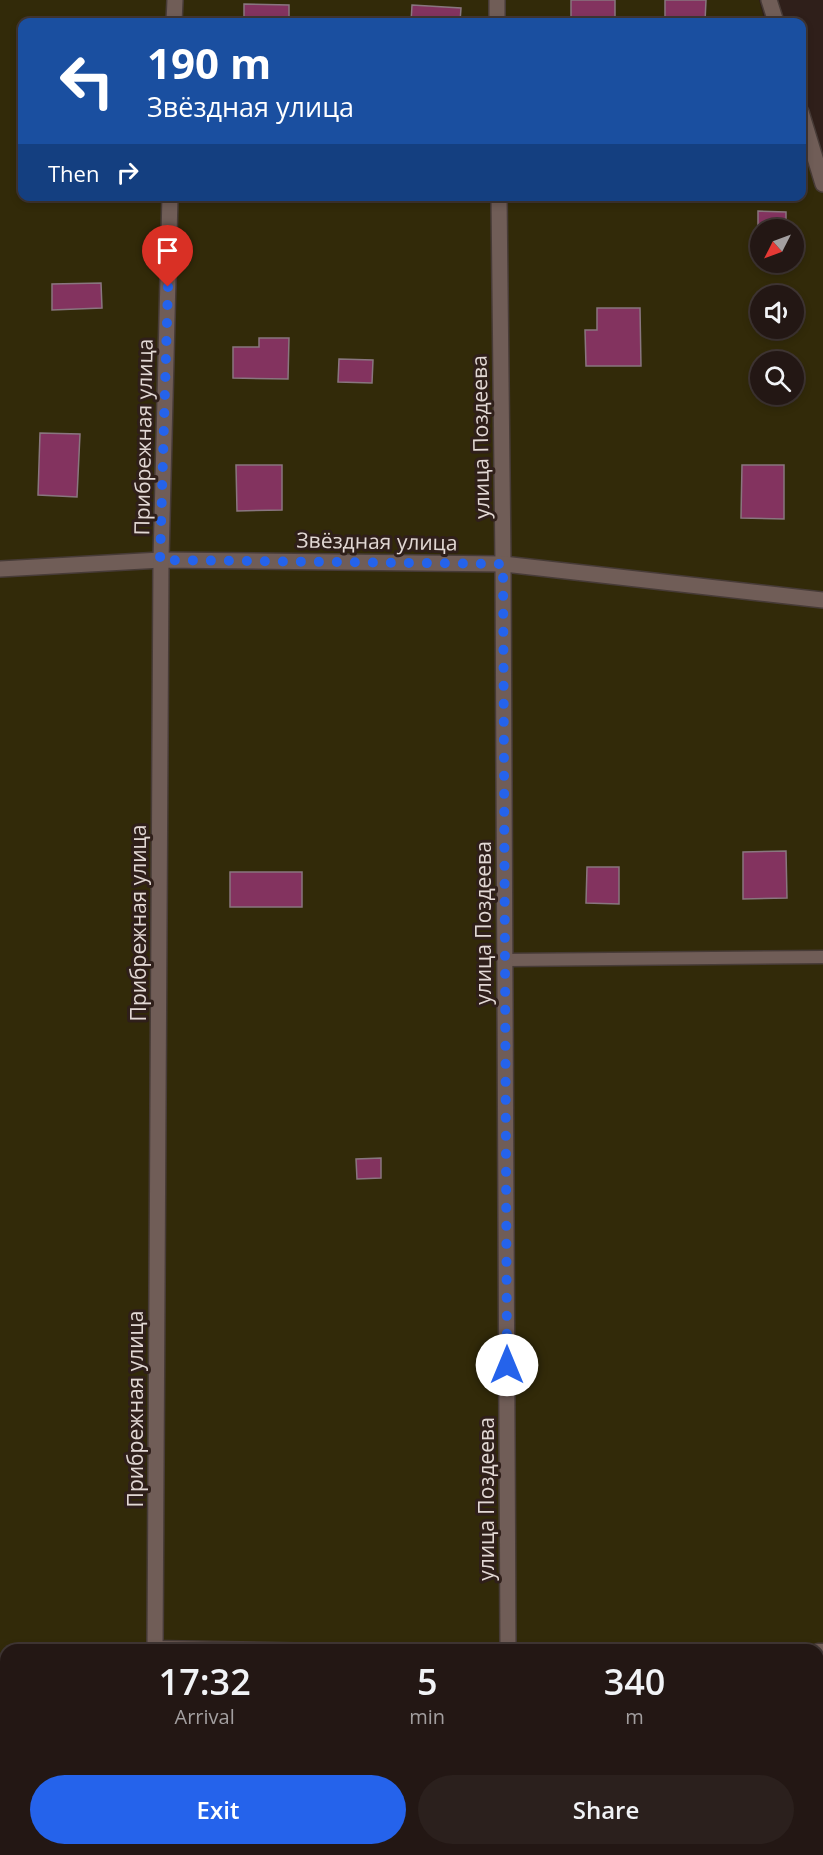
<!DOCTYPE html>
<html lang="en">
<head>
<meta charset="utf-8">
<style>
  :root { --surface:#231714; --page:#2b201d; --text:#f1f3f6; --muted:#a39fa0; --line:#403634; --accent:#2563eb }
  body { margin:0; font-family:"Open Sans",sans-serif; background:var(--page); color:var(--text); height:100vh; display:flex; flex-direction:column; font-size:22px; white-space:nowrap }
  * { box-sizing:border-box; margin:0 }
  p { font-size:20px; color:var(--muted) }
  .icon { flex:none; width:33px; height:33px; fill:none; stroke:currentColor; stroke-width:2; stroke-linecap:round; stroke-linejoin:round }
  .map { position:relative; flex:1; overflow:hidden }
  .panel { position:absolute; left:0px; top:1644px; width:824px; height:212px; display:flex; flex-direction:column; background:var(--surface); border-radius:18px 18px 0 0; box-shadow:0 3px 9px #0003,0 0 0 2px var(--line) }
  .panel>* { flex:none }
  .banner { position:absolute; left:18px; top:18px; width:788px; height:183px; border-radius:12px; box-shadow:0 3px 9px #0003,0 0 0 2px var(--line); background:#1a4fa0; color:#fff; overflow:hidden }
  .needle { width:39px; rotate:228deg }
  .controls { position:absolute; left:750px; top:219px; display:grid; gap:12px }
  .controls a { display:grid; place-items:center; width:54px; height:54px; border-radius:50%; background:var(--surface); box-shadow:0 3px 9px #0003,0 0 0 2px var(--line); font-size:30px }
  .pin { position:absolute; display:grid; place-items:center; width:51px; height:51px; color:#fff; margin:-62px -26px; border-radius:50% 50% 50% 0; rotate:-45deg; box-shadow:0 0 6px #0007 }
  .pin .icon { rotate:45deg }
  .me { position:absolute; width:66px; margin:-33px; rotate:0deg; stroke-linejoin:round; filter:drop-shadow(0 0 4px #0008) }
  .turn { display:flex; align-items:center; gap:21px; height:126px; padding:0 30px; font-size:27px }
  .turn .icon { width:78px; height:78px; stroke-width:2.5 }
  .turn b { display:block; font-size:42px; line-height:51px }
  .then { display:flex; align-items:center; height:57px; padding:0 30px; background:#0003; gap:12px; font-size:22px }
  .eta { display:flex; justify-content:space-evenly; align-items:center; height:102px; text-align:center }
  .eta b { font-size:36px; font-weight:600; line-height:42px }
  .button { display:flex; gap:12px; margin-top:auto; padding:12px 30px }
  .button a { flex:1; height:69px; border-radius:36px; background:var(--accent); color:#fff; font-size:24px; font-weight:600; line-height:69px; text-align:center }
  .button a+a { background:var(--page); color:var(--text) }
  .map>svg:first-child { display:block }
  .sand { fill:#322a09; fill-rule:evenodd }
  .building { fill:#83335f; stroke:#89767f; stroke-width:1.5 }
  .lines { fill:none; stroke-linecap:round; stroke-linejoin:round }
  .service-casing { stroke:#473b37; stroke-width:15 }
  .minor-casing { stroke:#473b37; stroke-width:18 }
  .service { stroke:#705d57; stroke-width:12 }
  .minor { stroke:#705d57; stroke-width:15 }
  .route { stroke:#2563eb; stroke-width:10; stroke-dasharray:0 18 }
  .labels { text-anchor:middle; dominant-baseline:central; stroke-width:6; stroke-linejoin:round; paint-order:stroke }
  .street-label { font-size:21px; fill:#e2d8d4; stroke:#2f1f1a }
</style>
</head>
<body>
<div class="map">
<svg width="823" height="1855" viewBox="0 0 823 1855">
  <rect width="100%" height="100%" fill="#2f1f1a"/>
  <path class="sand" d="M0 0H759L765 22H22V196H801V151L804 160 823 181V1723L818 1726V1650H6V1850H635L630 1855H0ZM760 230H794V262H760ZM760 296H794V328H760ZM760 362H794V394H760Z"/>
  <g class="building">
    <rect x="571" y="0" width="44" height="22"/>
    <polygon points="665,0 706,0 705,22 665,22"/>
    <polygon points="244,4 289,5 289,22 244,22"/>
    <polygon points="412,5 461,8 460,22 411,22"/>
    <rect x="573" y="196" width="56" height="2"/>
    <polygon points="758,211 786,212 786,229 758,229"/>
    <polygon points="101,283 102,308 52,310 52,284"/>
    <polygon points="597,308 640,308 641,366 586,366 585,330 597,330"/>
    <polygon points="259,338 289,338 288,379 233,378 233,347 259,347"/>
    <polygon points="339,359 373,360 372,383 338,382"/>
    <polygon points="40,433 80,434 77,497 38,495"/>
    <polygon points="236,465 282,465 282,510 237,511"/>
    <polygon points="742,465 784,465 784,519 741,518"/>
    <polygon points="786,851 787,898 743,899 743,852"/>
    <polygon points="587,867 619,867 619,904 586,903"/>
    <rect x="230" y="872" width="72" height="35"/>
    <polygon points="381,1158 381,1178 357,1179 356,1159"/>
    <polygon points="241,1850 284,1850 284,1852 241,1853"/>
    <rect x="399" y="1850" width="39" height="5"/>
  </g>
  <g class="lines">
    <defs>
      <g id="service">
        <polyline points="505,960 823,957"/>
        <polyline points="155,1647 324,1650"/>
        <polyline points="818,1650 823,1650"/>
        <polyline points="633,1855 639,1850"/>
      </g>
      <g id="minor">
        <polyline points="497,0 497,22"/>
        <polyline points="769,0 776,22"/>
        <polyline points="174,22 175,0"/>
        <polyline points="801,112 823,184"/>
        <polyline points="499,196 503,564 508,1650"/>
        <polyline points="0,569 161,560 503,564 823,600"/>
        <polyline points="155,1650 161,560 170,196"/>
        <polyline points="509,1850 509,1855"/>
        <polyline points="154,1855 154,1850"/>
      </g>
    </defs>
    <use href="#service" class="service-casing"/>
    <use href="#minor" class="minor-casing"/>
    <use href="#service" class="service"/>
    <use href="#minor" class="minor"/>
  </g>
  <g class="lines">
    <polyline class="route" points="168,287 160,560 503,564 507,1365"/>
  </g>
  <g class="labels">
    <g class="street-label">
      <text transform="translate(143 437) rotate(-89)">Прибрежная улица</text>
      <text transform="translate(480 437) rotate(-91)">улица Поздеева</text>
      <text transform="translate(377 541) rotate(1)">Звёздная улица</text>
      <text transform="translate(138 923) rotate(-90)">Прибрежная улица</text>
      <text transform="translate(483 923) rotate(-90)">улица Поздеева</text>
      <text transform="translate(135 1409) rotate(-90)">Прибрежная улица</text>
      <text transform="translate(486 1499) rotate(-90)">улица Поздеева</text>
    </g>
  </g>
</svg>
<div class="controls">
<a><svg class="needle" viewBox="-14 -14 28 28"><path d="M0-13l5 13h-10z" fill="#e53935"/><path d="M0 13l5-13h-10z" fill="#a39fa0"/></svg></a>
<a><svg class="icon" aria-label="sound" viewBox="0 0 24 24"><path d="M4 9h4l5-4v14l-5-4H4zM17 9q2 3 0 6"/></svg></a>
<a><svg class="icon" aria-label="search" viewBox="0 0 24 24"><circle cx="10" cy="10" r="6"/><path d="M15 15l6 6"/></svg></a>
</div>
<div class="pin" style="left:168px;top:287px;background:#d93025"><svg class="icon" aria-label="arrive" viewBox="0 0 24 24"><path d="M6 21V4h12l-3 4 3 4H6"/></svg></div>
<svg class="me" style="left:507px;top:1365px" viewBox="-20 -20 40 40"><circle r="19" fill="#fff"/><path d="M0-13L10 11 0 6-10 11z" fill="#2563eb"/></svg>
<div class="banner">
<div class="turn"><svg class="icon" aria-label="left" viewBox="0 0 24 24"><path d="M17 20v-9H6M10 6l-5 5 5 5"/></svg><div><b>190 m</b>Звёздная улица</div></div>
<div class="then">Then<svg class="icon" aria-label="right" viewBox="0 0 24 24"><path d="M7 20v-9h11M14 6l5 5-5 5"/></svg></div>
</div>
<section class="panel">
<div class="eta">
<div><b>17:32</b><p>Arrival</p></div>
<div><b>5</b><p>min</p></div>
<div><b>340</b><p>m</p></div>
</div>
<div class="button"><a>Exit</a><a>Share</a></div>
</section>
</div>
</body>
</html>
